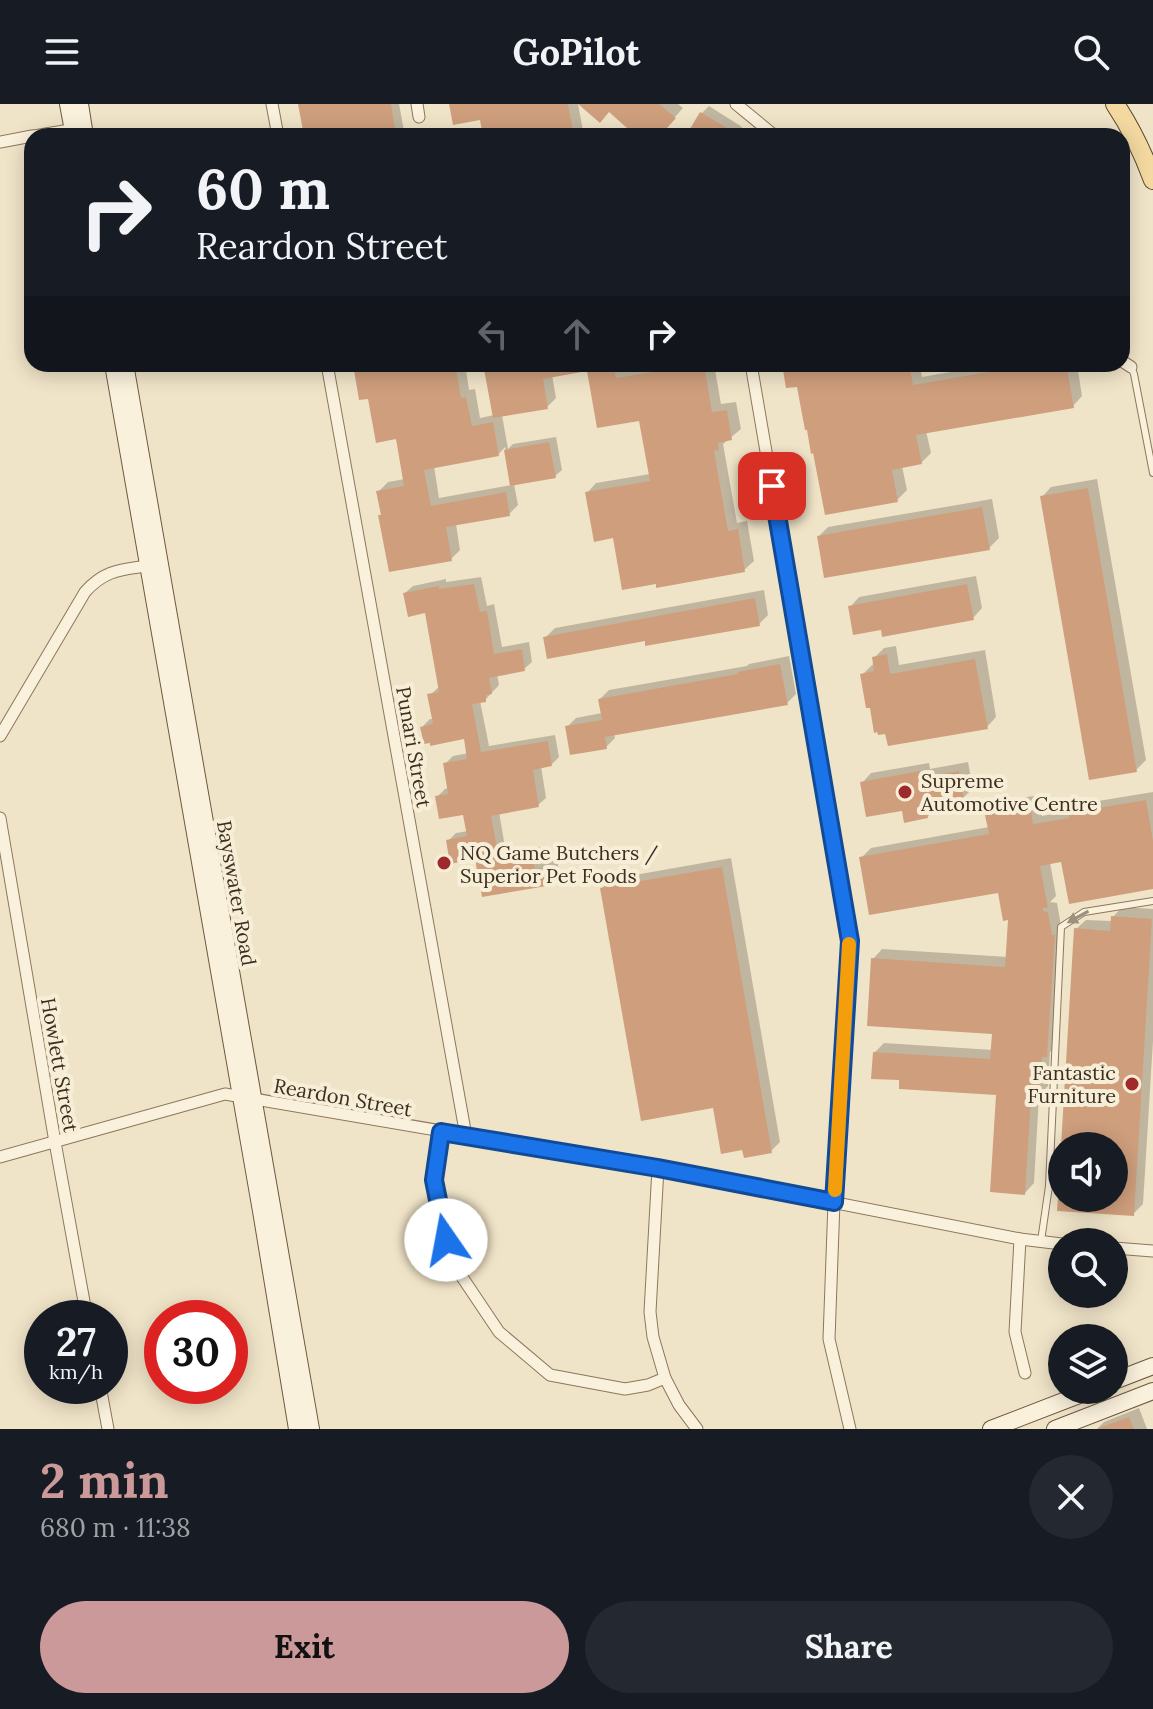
<!DOCTYPE html>
<html lang="en">
<head>
<meta charset="utf-8">
<style>
  :root { --surface:#171b24; --page:#242831; --text:#f1f3f6; --muted:#9ea1a6; --accent:#cc999b }
  body { margin:0; font-family:Lora,serif; background:var(--page); color:var(--text); height:100vh; display:flex; flex-direction:column; font-size:30px; white-space:nowrap }
  * { box-sizing:border-box; margin:0 }
  p { font-size:26px; color:var(--muted) }
  .icon { flex:none; width:44px; height:44px; fill:none; stroke:currentColor; stroke-width:2; stroke-linecap:round; stroke-linejoin:round }
  .map { position:relative; height:1325px; overflow:hidden }
  .drawer { display:flex; flex-direction:column; background:var(--surface); flex:1 }
  .drawer>* { flex:none }
  .banner { position:absolute; left:24px; top:24px; width:1106px; height:244px; border-radius:24px; box-shadow:0 4px 20px #0003; background:#171b24; color:var(--text); overflow:hidden }
  .controls { position:absolute; left:1048px; top:1028px; display:grid; gap:16px }
  .controls a { display:grid; place-items:center; width:80px; height:80px; border-radius:50%; background:var(--surface); box-shadow:0 4px 20px #0003; font-size:40px }
  .speed { position:absolute; left:24px; top:1196px; display:flex; gap:16px; font-size:40px; font-weight:700; text-align:center }
  .speed>* { display:grid; place-content:center; width:104px; height:104px; border-radius:50%; background:var(--surface); box-shadow:0 4px 20px #0003; line-height:1 }
  .speed small { font-size:20px; font-weight:400 }
  .speed .limit { border:12px solid #d22; background:#fff; color:#111 }
  .pin { position:absolute; display:grid; place-items:center; width:68px; height:68px; color:#fff; margin:-34px; border-radius:16px; box-shadow:0 4px 12px #0006 }
  .me { position:absolute; width:88px; margin:-44px; rotate:348deg; stroke-linejoin:round; filter:drop-shadow(0 0 6px #0008) }
  .turn { display:flex; align-items:center; gap:28px; height:168px; padding:0 40px; font-size:36px }
  .turn .icon { width:104px; height:104px; stroke-width:2.5 }
  .turn b { display:block; font-size:56px; line-height:68px }
  .lanes { display:flex; align-items:center; height:76px; padding:0 40px; background:#0003; justify-content:center; gap:40px; direction:ltr }
  .lanes .off { opacity:.35 }
  .round { display:grid; place-items:center; flex:none; width:84px; height:84px; border-radius:42px; background:var(--page) }
  .headline { display:flex; align-items:center; justify-content:space-between; height:136px; padding:0 40px }
  h1 { font-size:48px; font-weight:700; line-height:60px; color:var(--accent) }
  .cta { display:flex; gap:16px; margin-top:auto; padding:16px 40px }
  .cta a { flex:1; height:92px; border-radius:48px; background:var(--accent); color:#111; font-size:32px; font-weight:700; line-height:92px; text-align:center }
  .cta a+a { background:var(--page); color:var(--text) }
  header { display:flex; justify-content:space-between; align-items:center; height:104px; padding:0 40px; background:var(--surface); font-size:36px; font-weight:700 }
  .map>svg:first-child { display:block }
  .shadow { fill:#0003; fill-rule:evenodd }
  .building { fill:#cf9f7d }
  .lines { fill:none; stroke-linecap:round; stroke-linejoin:round }
  .lane-casing { stroke:#8d765c; stroke-width:8 }
  .street-casing { stroke:#8d765c; stroke-width:13 }
  .secondary-casing { stroke:#6f573f; stroke-width:18 }
  .primary-casing { stroke:#5b4430; stroke-width:20 }
  .lane { stroke:#faf1dc; stroke-width:6 }
  .street { stroke:#faf1dc; stroke-width:11 }
  .secondary { stroke:#faf1dc; stroke-width:16 }
  .primary { stroke:#f3d9a0; stroke-width:18 }
  .oneway { fill:#9c907e }
  .route-casing { stroke:#114b97; stroke-width:20 }
  .route { stroke:#1a73e8; stroke-width:14 }
  .slow { stroke:#f59e0b; stroke-width:14 }
  .poi-dot { fill:#9e2a2b; stroke:#f7eed8; stroke-width:3 }
  .labels { text-anchor:middle; dominant-baseline:central; stroke-width:8; stroke-linejoin:round; paint-order:stroke }
  .street-label { font-size:20px; fill:#3d2e20; stroke:#f7eed8 }
  .poi-label { font-size:20px; fill:#3d2e20; stroke:#f7eed8; text-anchor:start }
</style>
</head>
<body>
<header><svg class="icon" aria-label="menu" viewBox="0 0 24 24"><path d="M4 6h16M4 12h16M4 18h16"/></svg>GoPilot<svg class="icon" aria-label="search" viewBox="0 0 24 24"><circle cx="10" cy="10" r="6"/><path d="M15 15l6 6"/></svg></header>
<div class="map">
<svg width="1153" height="1325" viewBox="0 0 1153 1325">
  <rect width="100%" height="100%" fill="#f0e4c8"/>
  <g class="shadow">
    <polygon points="300,0 399,0 405,32 306,32"/>
    <polygon points="451,0 578,0 584,32 485,32 482,14"/>
    <polygon points="581,0 678,0 683,4 658,32 639,32 610,6"/>
    <polygon points="709,2 742,23 737,32 700,32 691,27 702,9"/>
    <polygon points="469,25 471,32 451,32 455,27"/>
    <path d="M355 260H465L469 286 475 285 480 314 494 311 486 266 492 260H623L624 266 660 260H714L721 300 736 298 741 325 723 340 737 419 747 417 754 457 744 466 615 432 587 389 596 379 650 370 641 315 589 265 552 271 556 294 547 303 502 311 508 345 513 340 556 333 562 366 555 372 514 380 518 401 509 410 456 420 460 446 451 455 382 410 378 388 388 378 405 375 398 333 369 292ZM505 343 512 381 439 394 434 362 498 351Z"/>
    <polygon points="784,260 920,260 922,273 996,260 1077,260 1082,292 1073,302 926,327 931,349 921,359 902,362 907,386 897,396 799,280"/>
    <polygon points="1097,375 1146,656 1136,666 1042,393 1051,383"/>
    <polygon points="992,395 999,434 989,444 819,432 828,423"/>
    <polygon points="976,472 982,504 973,514 882,524 850,503 859,493"/>
    <polygon points="481,473 487,502 494,500 502,543 529,538 532,558 524,565 497,570 499,581 485,596 480,597 489,642 555,631 559,653 552,660 541,662 546,694 538,701 499,708 506,749 540,743 542,758 557,756 560,771 552,779 477,753 448,737 456,729 468,727 465,709 437,693 445,685 449,684 445,660 453,652 469,649 466,633 422,623 430,615 434,615 430,591 440,582 427,507 405,489 413,482 446,475 446,478"/>
    <polygon points="764,486 768,511 759,520 545,534 555,524"/>
    <polygon points="896,542 899,561 985,546 996,613 987,623 862,571 872,561 875,560 874,554 884,544"/>
    <polygon points="789,552 796,590 787,599 614,629 615,634 606,643 567,623 576,614 602,609 600,595 609,586 747,562 749,560"/>
    <polygon points="968,658 973,684 963,694 936,699 937,703 927,713 904,704 862,679 871,669 929,659 930,665"/>
    <polygon points="1153,688 1153,783 1063,756 1050,758 1056,792 1050,798 1057,799 1061,822 1056,942 1050,948 1048,982 1039,991 1034,1079 1025,1089 998,989 902,975 875,948 884,939 993,946 994,928 873,855 882,845 1008,853 1010,814 1000,786 861,754 871,744 989,723 987,712 1005,697 1039,691 1042,712 1074,706 1080,700"/>
    <polygon points="731,754 780,1038 771,1047 744,1044 714,1002 602,784 612,775"/>
    <polygon points="1122,803 1153,805 1153,937 1143,1100 1133,1110 1059,1105 1062,1056 1062,1094 1114,1094 1114,1042 1063,1042 1076,825 1086,816 1112,817 1113,813"/>
    <polygon points="1139,1304 1147,1325 1097,1325 1104,1318"/>
  </g>
  <g class="building">
    <polygon points="298,0 391,0 396,32 304,32"/>
    <polygon points="449,0 568,0 574,32 483,32 480,16 453,21"/>
    <polygon points="578,0 659,0 676,14 660,32 636,32 609,8 600,19"/>
    <polygon points="700,8 740,32 696,32 690,28 690,25"/>
    <polygon points="353,260 455,260 461,294 466,293 472,322 493,318 499,352 424,366 431,402 506,388 510,412 446,423 452,457 389,468 378,411 381,411 376,387 404,382 396,335 376,339 368,295 359,296"/>
    <polygon points="514,260 613,260 616,274 704,260 712,308 727,306 732,336 718,339 719,346 714,347 728,427 738,425 745,468 656,484 656,480 622,486 613,434 594,438 585,388 650,377 639,317 597,324 587,267 543,275 548,305 493,314 484,265"/>
    <polygon points="782,260 909,260 913,281 1036,260 1060,260 1067,265 1074,304 916,331 922,360 892,366 898,398 825,411 813,349 811,350 807,326 805,326 797,283 786,284"/>
    <polygon points="549,338 556,374 510,382 504,346"/>
    <polygon points="1088,384 1137,668 1089,676 1040,392"/>
    <polygon points="982,403 990,446 824,474 817,432"/>
    <polygon points="474,480 480,508 487,507 494,550 522,545 525,567 489,574 492,590 486,591 486,598 472,600 481,648 548,637 552,662 533,666 539,703 491,712 499,755 532,750 535,765 550,763 553,781 482,793 475,755 450,760 446,736 467,732 463,711 439,715 435,692 448,690 443,659 467,655 464,635 430,642 430,639 424,640 420,623 433,620 427,590 439,588 425,509 408,513 403,489 439,482 439,485"/>
    <polygon points="967,480 974,516 882,533 881,526 853,531 848,502"/>
    <polygon points="755,494 760,522 645,542 645,537 547,555 543,533"/>
    <polygon points="887,550 890,570 975,555 988,625 888,642 885,630 878,631 877,628 874,629 870,604 866,604 860,570 874,567 872,553"/>
    <polygon points="780,560 788,601 605,633 607,645 570,651 565,622 602,616 598,595 738,570 738,568"/>
    <polygon points="920,667 921,674 959,667 964,696 926,703 928,714 904,719 902,707 866,713 860,678"/>
    <polygon points="1146,696 1153,737 1153,785 1069,800 1061,758 1040,762 1048,804 1043,804 1043,807 1048,808 1052,831 1055,831 1047,953 1042,953 1040,993 1031,993 1025,1091 990,1088 996,991 899,985 899,976 871,975 873,948 990,955 992,930 867,922 871,854 1005,863 1008,816 1003,817 998,789 869,811 859,753 989,730 985,711 994,710 993,706 1030,699 1033,720 1069,714 1068,709"/>
    <polygon points="722,763 772,1049 744,1054 742,1046 721,1050 713,1004 641,1017 600,784"/>
    <polygon points="1111,812 1152,815 1134,1112 1057,1107 1058,1094 1114,1094 1114,1042 1061,1042 1074,824 1110,827"/>
    <polygon points="1129,1313 1134,1325 1099,1325 1099,1324"/>
  </g>
  <g class="lines">
    <defs>
      <g id="lane">
        <polyline points="946,32 947,31"/>
        <polyline points="1131,263 1134,270 1153,369"/>
        <polyline points="1041,1137 1049,1082 1061,823 1084,808 1153,797"/>
      </g>
      <g id="street">
        <polyline points="272,0 278,32"/>
        <polyline points="417,0 419,13"/>
        <polyline points="736,0 775,32"/>
        <polyline points="34,32 76,25"/>
        <polyline points="0,38 32,32"/>
        <polyline points="1122,257 1131,263"/>
        <polyline points="327,260 466,1032"/>
        <polyline points="751,260 850,837 834,1098 829,1235 850,1325"/>
        <path d="M0 632 85 488C106 464 124 466 153 461"/>
        <polyline points="0,714 55,1038 87,1214"/>
        <polyline points="441,1028 434,1076 440,1114 452,1158 499,1228 550,1271 625,1285 648,1281 665,1274"/>
        <polyline points="0,1053 225,990 658,1064 1020,1135 1062,1140"/>
        <polyline points="658,1064 650,1208 653,1233 665,1274 679,1301 697,1325"/>
        <polyline points="1020,1135 1015,1228 1025,1269"/>
        <polyline points="1114,1144 1153,1147"/>
        <polyline points="100,1282 108,1325"/>
      </g>
      <g id="secondary">
        <polyline points="68,0 74,32"/>
        <polyline points="80,0 85,32"/>
        <polyline points="113,260 261,1107 297,1325"/>
        <polyline points="125,260 311,1325"/>
        <polyline points="1114,1277 1153,1262"/>
        <polyline points="991,1325 1092,1286"/>
        <polyline points="1055,1325 1153,1287"/>
      </g>
      <path id="primary" d="M1115 0C1131 24 1143 49 1153 76"/>
    </defs>
    <use href="#lane" class="lane-casing"/>
    <use href="#street" class="street-casing"/>
    <use href="#secondary" class="secondary-casing"/>
    <use href="#primary" class="primary-casing"/>
    <use href="#lane" class="lane"/>
    <use href="#street" class="street"/>
    <use href="#secondary" class="secondary"/>
    <use href="#primary" class="primary"/>
  </g>
  <defs><path id="oneway-solid" d="M-6-.8H1V-3.2L6.5 0L1 3.2V.8H-6Z" transform="scale(2)"/></defs>
  <use class="oneway" href="#oneway-solid" transform="translate(1078 813) rotate(151)"/>
  <g class="lines">
    <defs>
      <polyline id="route" points="446,1136 434,1076 441,1028 658,1064 834,1098 850,837 772,382"/>
    </defs>
    <use href="#route" class="route-casing"/>
    <use href="#route" class="route"/>
    <polyline class="slow" points="835,1086 849,840"/>
  </g>
  <g class="poi-dot">
    <circle cx="905" cy="688" r="8"/>
    <circle cx="444" cy="759" r="8"/>
    <circle cx="1132" cy="980" r="8"/>
  </g>
  <g class="labels">
    <g class="street-label">
      <text transform="translate(414 643) rotate(80)">Punari Street</text>
      <text transform="translate(237 789) rotate(80)">Bayswater Road</text>
      <text transform="translate(60 961) rotate(80)">Howlett Street</text>
      <text transform="translate(343 993) rotate(10)">Reardon Street</text>
    </g>
    <g class="poi-label">
      <text x="921" y="676">Supreme<tspan x="921" dy="23">Automotive Centre</tspan></text>
      <text x="460" y="748">NQ Game Butchers /<tspan x="460" dy="23">Superior Pet Foods</tspan></text>
      <text x="1116" y="968" text-anchor="end">Fantastic<tspan x="1116" dy="23">Furniture</tspan></text>
    </g>
  </g>
</svg>
<div class="controls">
<a><svg class="icon" aria-label="sound" viewBox="0 0 24 24"><path d="M4 9h4l5-4v14l-5-4H4zM17 9q2 3 0 6"/></svg></a>
<a><svg class="icon" aria-label="search" viewBox="0 0 24 24"><circle cx="10" cy="10" r="6"/><path d="M15 15l6 6"/></svg></a>
<a><svg class="icon" aria-label="layers" viewBox="0 0 24 24"><path d="M12 4l9 5-9 5-9-5zM3 14l9 5 9-5"/></svg></a>
</div>
<div class="speed"><div>27<small>km/h</small></div><div class="limit">30</div></div>
<div class="pin" style="left:772px;top:382px;background:#d93025"><svg class="icon" aria-label="arrive" viewBox="0 0 24 24"><path d="M6 21V4h12l-3 4 3 4H6"/></svg></div>
<svg class="me" style="left:446px;top:1136px" viewBox="-20 -20 40 40"><circle r="19" fill="#fff"/><path d="M0-13L10 11 0 6-10 11z" fill="#1a73e8"/></svg>
<div class="banner">
<div class="turn"><svg class="icon" aria-label="right" viewBox="0 0 24 24"><path d="M7 20v-9h11M14 6l5 5-5 5"/></svg><div><b>60 m</b>Reardon Street</div></div>
<div class="lanes"><svg class="icon off" aria-label="left" viewBox="0 0 24 24"><path d="M17 20v-9H6M10 6l-5 5 5 5"/></svg><svg class="icon off" aria-label="ahead" viewBox="0 0 24 24"><path d="M12 20V5M6 11l6-6 6 6"/></svg><svg class="icon" aria-label="right" viewBox="0 0 24 24"><path d="M7 20v-9h11M14 6l5 5-5 5"/></svg></div>
</div>
</div>
<section class="drawer">
<div class="headline"><div><h1>2 min</h1><p>680 m · 11:38</p></div><a class="round"><svg class="icon" aria-label="close" viewBox="0 0 24 24"><path d="M6 6l12 12M18 6L6 18"/></svg></a></div>
<div class="cta"><a>Exit</a><a>Share</a></div>
</section>
</body>
</html>
